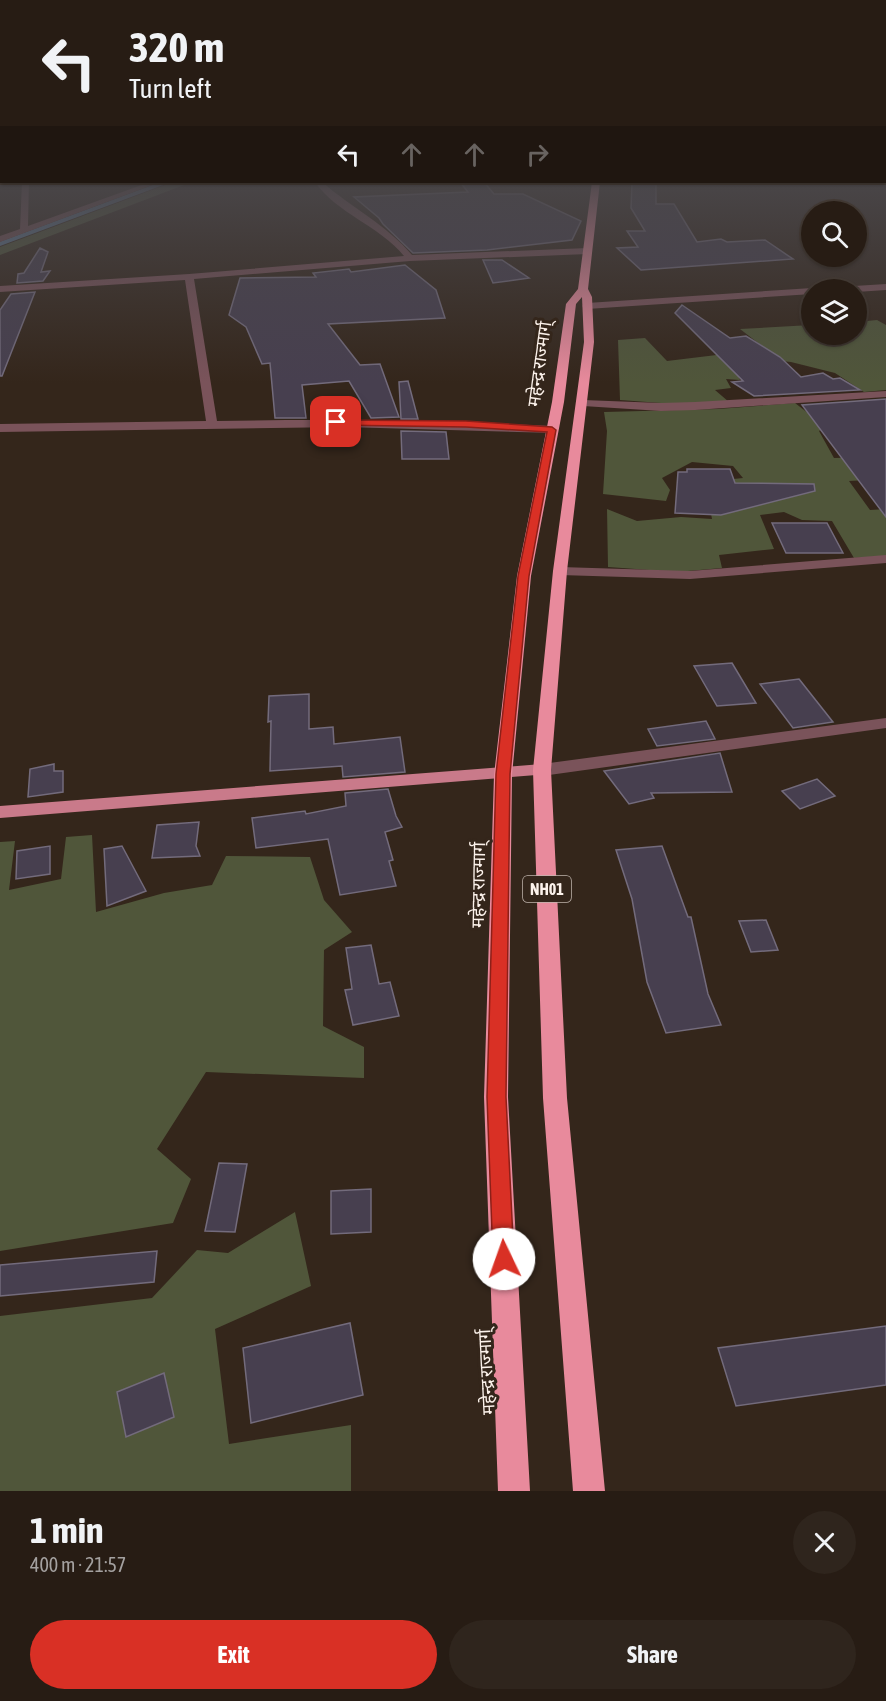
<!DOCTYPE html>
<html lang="en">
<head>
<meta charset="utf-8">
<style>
  :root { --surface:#271c14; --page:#2f251d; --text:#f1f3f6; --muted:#a4a1a0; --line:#433a34; --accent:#d93025 }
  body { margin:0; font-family:"Asap Condensed","Noto Sans Devanagari",sans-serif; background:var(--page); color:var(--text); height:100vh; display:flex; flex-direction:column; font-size:22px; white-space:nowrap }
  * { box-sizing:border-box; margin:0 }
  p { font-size:20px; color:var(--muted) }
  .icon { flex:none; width:33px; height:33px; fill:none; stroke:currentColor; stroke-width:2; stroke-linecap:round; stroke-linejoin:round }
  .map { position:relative; height:1491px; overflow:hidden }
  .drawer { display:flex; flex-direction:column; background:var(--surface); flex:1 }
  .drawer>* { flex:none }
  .hud { position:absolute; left:0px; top:0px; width:886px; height:183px; box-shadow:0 2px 4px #0004,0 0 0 2px var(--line); background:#271c14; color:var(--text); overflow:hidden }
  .tools { position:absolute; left:801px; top:201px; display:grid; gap:12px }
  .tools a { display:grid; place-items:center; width:66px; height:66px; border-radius:50%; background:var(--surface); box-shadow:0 2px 4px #0004,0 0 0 2px var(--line); font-size:30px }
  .pin { position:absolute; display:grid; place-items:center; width:51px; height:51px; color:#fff; margin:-26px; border-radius:12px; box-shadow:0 3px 9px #0006 }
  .me { position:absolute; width:66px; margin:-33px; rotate:357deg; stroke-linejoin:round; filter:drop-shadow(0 0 4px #0008) }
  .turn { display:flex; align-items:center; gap:21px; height:126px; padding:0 30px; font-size:27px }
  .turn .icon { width:78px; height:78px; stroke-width:2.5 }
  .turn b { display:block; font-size:42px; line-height:51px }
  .lanes { display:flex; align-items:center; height:57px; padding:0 30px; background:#0003; justify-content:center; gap:30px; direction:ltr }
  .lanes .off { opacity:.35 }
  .round { display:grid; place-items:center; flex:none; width:63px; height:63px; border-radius:32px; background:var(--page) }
  .headline { display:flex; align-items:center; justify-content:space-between; height:102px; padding:0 30px }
  h1 { font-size:36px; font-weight:700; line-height:45px }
  .cta { display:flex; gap:12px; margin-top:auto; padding:12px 30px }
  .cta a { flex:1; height:69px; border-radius:36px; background:var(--accent); color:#fff; font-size:24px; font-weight:700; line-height:69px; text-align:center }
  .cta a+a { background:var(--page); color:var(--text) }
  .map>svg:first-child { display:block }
  .green { fill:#50563a }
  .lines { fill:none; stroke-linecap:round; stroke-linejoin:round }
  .stream { stroke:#5f7c9a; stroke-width:4 }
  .building { fill:#473f4f; stroke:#736b7c; stroke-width:1.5 }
  .minor { fill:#7a535a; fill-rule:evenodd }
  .major { fill:#c97a8a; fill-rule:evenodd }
  .highway { fill:#e88a9c; fill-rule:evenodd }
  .route { fill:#d93025; stroke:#8d1f18; stroke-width:1.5 }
  .labels { text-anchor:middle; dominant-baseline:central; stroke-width:6; stroke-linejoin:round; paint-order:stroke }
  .shield { fill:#34261b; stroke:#c0b5ad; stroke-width:1.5 }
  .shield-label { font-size:16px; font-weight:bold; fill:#fcf2eb }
  .street-label { font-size:18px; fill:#fcf2eb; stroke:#34261b }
</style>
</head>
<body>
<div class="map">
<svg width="886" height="1491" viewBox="0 0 886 1491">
  <rect width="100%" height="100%" fill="#34261b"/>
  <g class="green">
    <polygon points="173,182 192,182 0,255 0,247"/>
    <polygon points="877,320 886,325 886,390 864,392 835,373 791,362 771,360 736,371 740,380 726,379 731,388 715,390 729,402 688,405 620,400 618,340 645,338 667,361 766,349 740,329 811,325 812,334 856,334 857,322"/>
    <polygon points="795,403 826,427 819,431 834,458 873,457 886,479 849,481 870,510 886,509 886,556 854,558 832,521 802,520 784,512 760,515 774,549 719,555 722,568 677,572 608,567 607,509 637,521 681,517 712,519 705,482 743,478 733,466 692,462 662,478 670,490 666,501 603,494 607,431 604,412 718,409"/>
    <polygon points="92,835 96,912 164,893 212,885 226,856 310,857 324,900 352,932 324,950 323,1026 364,1047 364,1078 206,1072 157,1149 191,1179 173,1223 0,1251 0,842 15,841 9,890 61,879 66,837"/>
    <polygon points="295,1212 311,1286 215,1329 229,1444 351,1425 351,1491 0,1491 0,1316 152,1298 197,1250 228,1253"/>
  </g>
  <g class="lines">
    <polyline class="stream" points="0,244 166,182"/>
  </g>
  <g class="building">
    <polygon points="460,182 484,182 494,194 523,194 581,221 572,240 487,250 413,253 383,224 379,218 354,197 468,192"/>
    <polygon points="632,183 656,184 656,204 674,204 697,242 721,239 727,242 765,240 793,259 641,270 617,248 638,247 627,231 645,231 631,208"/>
    <polygon points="40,248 48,252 41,272 50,271 43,281 17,283 18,274 24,273"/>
    <polygon points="483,260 502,260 529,278 493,283"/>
    <polygon points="405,265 436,290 445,318 328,324 360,365 380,364 399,417 371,418 349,381 302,385 306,418 275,418 270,363 262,364 246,327 229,315 240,278 316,277 313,273 349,269 351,272"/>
    <polygon points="35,292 2,376 0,376 0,310 11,294"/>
    <polygon points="682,305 730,338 746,336 780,357 801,377 823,373 833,379 840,378 860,390 754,396 732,382 743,381 675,313"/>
    <polygon points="408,381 418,419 401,419 399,382"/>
    <polygon points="886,399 886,517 802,405"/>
    <polygon points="401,431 446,432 449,459 402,459"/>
    <polygon points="687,469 730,469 735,483 814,484 815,491 721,515 675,513 678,472 687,472"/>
    <polygon points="772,523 827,523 843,553 786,553"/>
    <polygon points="732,663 756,703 717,706 694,666"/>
    <polygon points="799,679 833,722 793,728 760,684"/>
    <polygon points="309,694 309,729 333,727 334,744 400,737 405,772 343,777 342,766 270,771 271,721 268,722 269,696"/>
    <polygon points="706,721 715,739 657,746 648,729"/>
    <polygon points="720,753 732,792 651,793 654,798 629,804 604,771"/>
    <polygon points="54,764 54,771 63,771 63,792 28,797 30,769"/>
    <polygon points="817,779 835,796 800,809 782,791"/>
    <polygon points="388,789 396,816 402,827 385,832 393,860 389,861 396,886 340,895 328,839 256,848 252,818 305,811 306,814 346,806 345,793"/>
    <polygon points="199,822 196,846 200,856 152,858 157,825"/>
    <polygon points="50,846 50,874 16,879 17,851"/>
    <polygon points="122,846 146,891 107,906 104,849"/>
    <polygon points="662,846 688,917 691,917 708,994 721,1025 666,1033 647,982 632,899 616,850"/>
    <polygon points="766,920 778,950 751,952 739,921"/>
    <polygon points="371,945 379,984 390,982 399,1016 353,1025 345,990 352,989 346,948"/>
    <polygon points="219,1163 247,1164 235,1232 205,1231"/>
    <polygon points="371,1189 371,1232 331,1234 331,1191"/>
    <polygon points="157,1251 154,1282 0,1296 0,1265"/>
    <polygon points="350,1323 363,1395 251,1423 243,1348"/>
    <polygon points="886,1326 886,1385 736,1406 718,1348"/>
    <polygon points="164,1373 174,1417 126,1437 117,1392"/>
  </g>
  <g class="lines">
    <g class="minor">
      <polygon points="22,182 29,182 28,226 150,182 160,182 0,242 0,236 20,229"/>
      <path d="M315 182H322C351 207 388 226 412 255L588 248 592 251 588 254 410 261 194 279 217 421C329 419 440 420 552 426L558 430 556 433 345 427 0 432V424L206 421 185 280 0 292V286L189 274 404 256C380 226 336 213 315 182Z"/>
      <polygon points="886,284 886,290 856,292 856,290 834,290 838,287"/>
      <polygon points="812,288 816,290 812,290 812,294 587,309 582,306 587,303"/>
      <polygon points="886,391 886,397 695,410 661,411 583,406 577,403 583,400 661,403 695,402"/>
      <polygon points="886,555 886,563 690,579 560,575 553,571 560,567 690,571"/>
      <polygon points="886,718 886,728 542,776 535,774 533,770 535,766 542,764"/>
    </g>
    <polygon class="major" points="542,764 549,766 551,770 549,774 0,818 0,806"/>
    <polygon class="highway" points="592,182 600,182 588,289 592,297 594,342 567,571 551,770 567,1098 605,1491 573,1491 543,1098 533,770 553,571 584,342 582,297 576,304 564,402 531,576 512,775 508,1097 530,1491 498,1491 484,1097 494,775 517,576 552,402 566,304 578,289"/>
  </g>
  <linearGradient id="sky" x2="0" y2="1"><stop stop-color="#1d150f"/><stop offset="0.45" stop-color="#4a474a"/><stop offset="1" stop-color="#4a474a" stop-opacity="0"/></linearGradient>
  <rect width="886" height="383" fill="url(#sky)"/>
  <polygon class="route" points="332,420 466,421 552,427 556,430 529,576 510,774 506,1097 514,1259 511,1267 504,1269 496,1267 493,1259 487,1097 496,774 518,576 547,432 466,427 336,425 331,422"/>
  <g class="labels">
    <rect class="shield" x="523" y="876" width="48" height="26" rx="4.5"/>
    <g class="shield-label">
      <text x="547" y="889">NH01</text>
    </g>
    <g class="street-label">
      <text transform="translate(539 364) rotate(-82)">महेन्द्र राज्मार्ग्</text>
      <text transform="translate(478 885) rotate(-89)">महेन्द्र राज्मार्ग्</text>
      <text transform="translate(486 1372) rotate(-93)">महेन्द्र राज्मार्ग्</text>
    </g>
  </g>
</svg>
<div class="tools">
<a><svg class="icon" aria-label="search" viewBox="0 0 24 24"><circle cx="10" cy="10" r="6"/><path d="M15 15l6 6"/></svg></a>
<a><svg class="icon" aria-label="layers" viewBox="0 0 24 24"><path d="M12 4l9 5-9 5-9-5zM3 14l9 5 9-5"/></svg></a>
</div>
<div class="pin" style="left:336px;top:422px;background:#d93025"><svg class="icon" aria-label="arrive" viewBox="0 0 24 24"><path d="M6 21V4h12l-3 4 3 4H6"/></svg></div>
<svg class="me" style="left:504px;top:1259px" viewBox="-20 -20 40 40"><circle r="19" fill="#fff"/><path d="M0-13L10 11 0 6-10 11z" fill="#d93025"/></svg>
<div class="hud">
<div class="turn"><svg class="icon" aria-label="left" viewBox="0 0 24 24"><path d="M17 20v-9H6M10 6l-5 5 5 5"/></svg><div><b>320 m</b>Turn left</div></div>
<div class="lanes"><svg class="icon" aria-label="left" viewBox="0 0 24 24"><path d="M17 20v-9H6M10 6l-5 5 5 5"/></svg><svg class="icon off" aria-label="ahead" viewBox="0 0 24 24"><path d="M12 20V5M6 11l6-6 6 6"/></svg><svg class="icon off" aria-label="ahead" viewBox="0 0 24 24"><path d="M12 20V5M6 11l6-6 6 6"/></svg><svg class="icon off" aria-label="right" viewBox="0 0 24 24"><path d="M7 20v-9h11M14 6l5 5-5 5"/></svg></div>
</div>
</div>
<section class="drawer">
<div class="headline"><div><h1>1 min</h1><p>400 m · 21:57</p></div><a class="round"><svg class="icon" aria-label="close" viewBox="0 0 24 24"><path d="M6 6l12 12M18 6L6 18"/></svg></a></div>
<div class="cta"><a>Exit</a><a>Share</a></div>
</section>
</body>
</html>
